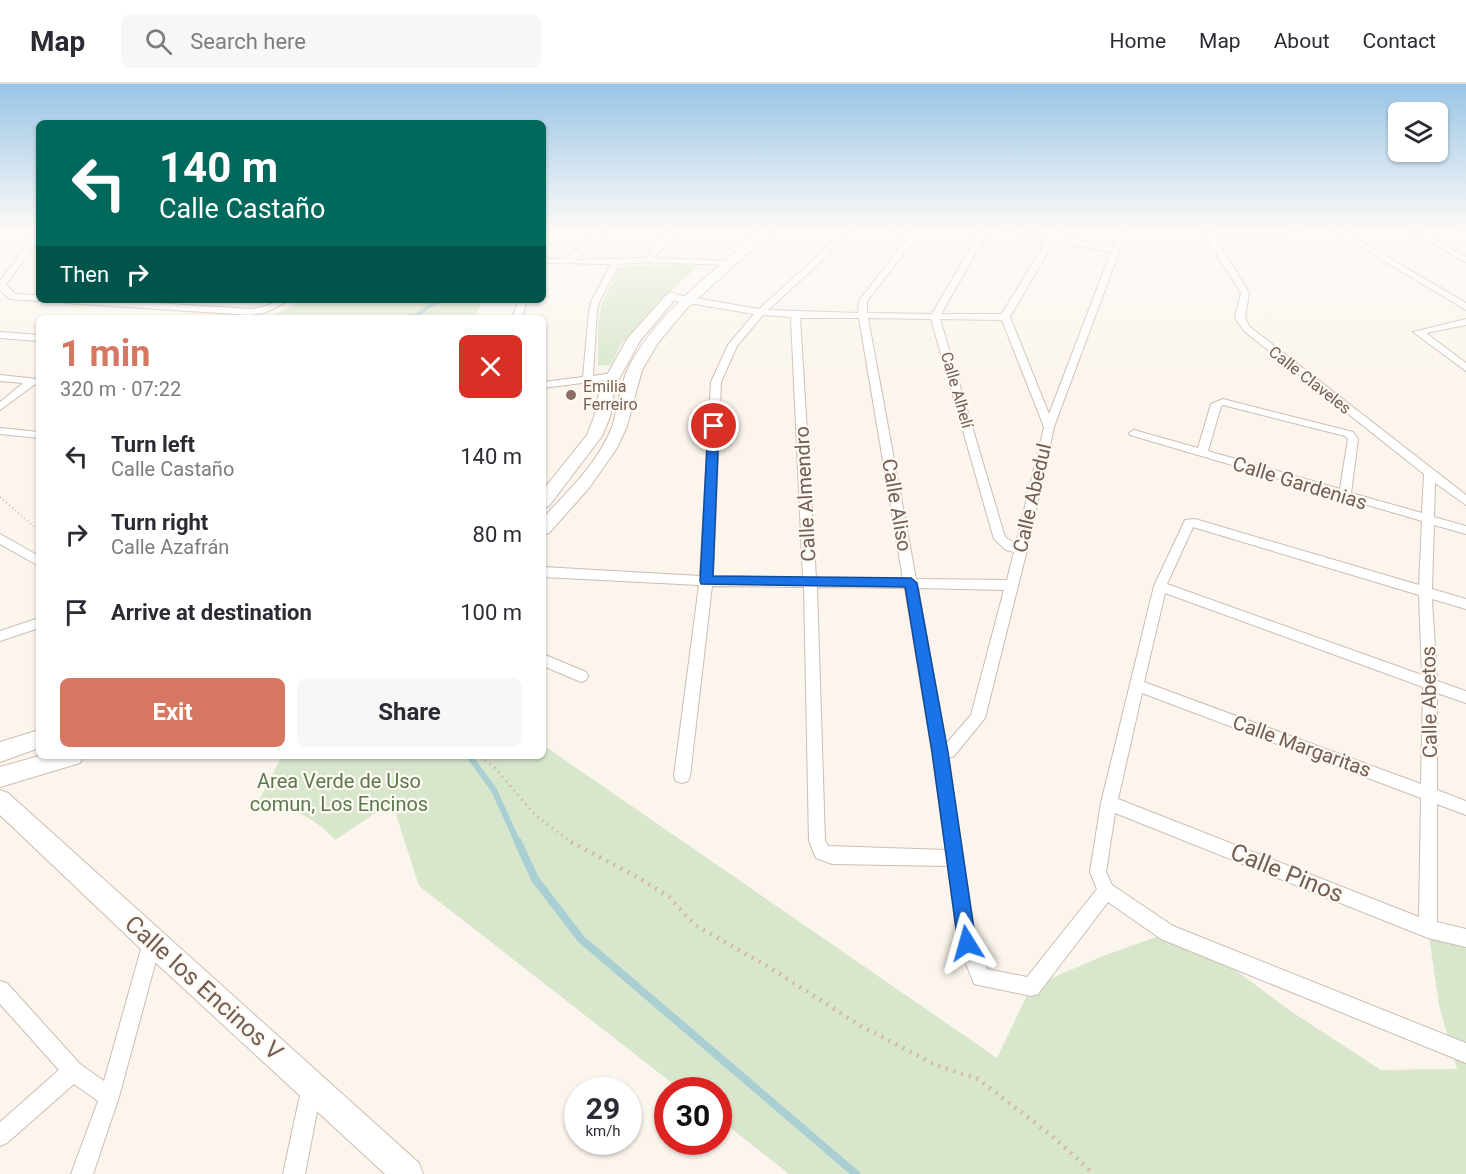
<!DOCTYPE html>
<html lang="en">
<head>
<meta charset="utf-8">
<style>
  :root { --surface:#fff; --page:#f7f7f7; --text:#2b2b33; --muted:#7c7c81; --line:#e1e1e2; --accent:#d57761 }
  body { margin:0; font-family:Roboto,sans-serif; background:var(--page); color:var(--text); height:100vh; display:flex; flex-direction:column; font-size:22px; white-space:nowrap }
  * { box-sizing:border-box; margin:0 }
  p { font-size:20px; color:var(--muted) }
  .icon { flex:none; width:33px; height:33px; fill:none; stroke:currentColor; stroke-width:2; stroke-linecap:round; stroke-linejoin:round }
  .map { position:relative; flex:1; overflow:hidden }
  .side { position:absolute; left:36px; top:231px; width:510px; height:444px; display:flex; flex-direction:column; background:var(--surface); border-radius:9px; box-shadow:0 2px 4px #0004 }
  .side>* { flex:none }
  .guide { position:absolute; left:36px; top:36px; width:510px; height:183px; border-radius:9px; box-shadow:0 2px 4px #0004; background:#00695c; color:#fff; overflow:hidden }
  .tools { position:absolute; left:1388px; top:18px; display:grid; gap:12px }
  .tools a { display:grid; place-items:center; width:60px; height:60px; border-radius:9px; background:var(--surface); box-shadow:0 2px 4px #0004; font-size:30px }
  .speed { position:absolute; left:564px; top:993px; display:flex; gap:12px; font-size:30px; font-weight:700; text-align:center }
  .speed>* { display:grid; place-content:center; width:78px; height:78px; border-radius:50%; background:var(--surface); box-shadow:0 2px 4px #0004; line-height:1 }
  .speed small { font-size:15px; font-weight:400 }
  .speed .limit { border:9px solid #d22; background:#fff; color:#111 }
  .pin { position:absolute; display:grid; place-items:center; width:51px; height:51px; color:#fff; margin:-26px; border:3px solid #fff; border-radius:50%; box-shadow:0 2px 6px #0007 }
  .me { position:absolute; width:66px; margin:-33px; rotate:352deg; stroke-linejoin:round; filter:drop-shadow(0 0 4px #0008) }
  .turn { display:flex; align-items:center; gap:21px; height:126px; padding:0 24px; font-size:27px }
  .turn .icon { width:78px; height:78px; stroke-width:2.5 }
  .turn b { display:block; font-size:42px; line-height:51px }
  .then { display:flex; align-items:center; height:57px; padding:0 24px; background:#0003; gap:12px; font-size:22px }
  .round { display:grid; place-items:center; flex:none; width:63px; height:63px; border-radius:9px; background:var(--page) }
  .summary { display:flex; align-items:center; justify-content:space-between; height:102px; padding:0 24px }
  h1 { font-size:36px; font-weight:700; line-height:45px; color:var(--accent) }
  .button { display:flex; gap:12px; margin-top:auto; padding:12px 24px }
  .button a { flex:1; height:69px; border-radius:9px; background:var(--accent); color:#fff; font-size:24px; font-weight:700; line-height:69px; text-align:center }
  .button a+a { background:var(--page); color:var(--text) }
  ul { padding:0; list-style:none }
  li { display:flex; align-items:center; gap:18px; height:78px; padding:0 24px }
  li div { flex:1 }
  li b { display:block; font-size:22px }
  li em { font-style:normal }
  header { display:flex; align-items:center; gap:36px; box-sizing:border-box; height:84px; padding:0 30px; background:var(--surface); border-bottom:2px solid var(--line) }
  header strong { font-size:28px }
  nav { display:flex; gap:33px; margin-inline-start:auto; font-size:21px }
  .search { width:420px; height:54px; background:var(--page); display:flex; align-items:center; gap:15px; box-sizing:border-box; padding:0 21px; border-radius:9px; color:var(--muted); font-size:22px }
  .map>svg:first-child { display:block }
  .green { fill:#d8e7cc }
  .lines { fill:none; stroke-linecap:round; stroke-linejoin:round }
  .stream-far2 { stroke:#aacfd3; stroke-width:4 }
  .stream-far1 { stroke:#aacfd3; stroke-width:6 }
  .stream { stroke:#aacfd3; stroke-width:8 }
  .street-casing { stroke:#ccbdb3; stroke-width:2 }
  .secondary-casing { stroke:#cebdb1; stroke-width:2 }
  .path-far2 { stroke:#d2b8aa; stroke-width:2; stroke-dasharray:1 3; stroke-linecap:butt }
  .path-far1 { stroke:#d2b8aa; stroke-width:3; stroke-dasharray:1.5 4.5; stroke-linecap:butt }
  .path { stroke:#d2b8aa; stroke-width:4.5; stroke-dasharray:2 6; stroke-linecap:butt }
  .street { fill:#fff; fill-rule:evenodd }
  .secondary { fill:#fff; fill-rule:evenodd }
  .route { fill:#1a73e8; stroke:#114b97; stroke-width:1.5 }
  .education-dot { fill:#8d6e63; stroke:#fdf9f3; stroke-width:2 }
  .labels { text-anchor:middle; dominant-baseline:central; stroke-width:4.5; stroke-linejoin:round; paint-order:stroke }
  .far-street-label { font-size:16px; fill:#745d52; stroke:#fdf9f3 }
  .far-education-label { font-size:16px; fill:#785e54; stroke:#fdf9f3; text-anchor:start }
  .street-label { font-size:20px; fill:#745d52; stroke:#fdf9f3 }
  .park-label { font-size:20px; fill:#5a784b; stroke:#fdf9f3 }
  .near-street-label { font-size:24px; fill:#745d52; stroke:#fdf9f3 }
</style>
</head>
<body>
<header>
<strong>Map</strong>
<div class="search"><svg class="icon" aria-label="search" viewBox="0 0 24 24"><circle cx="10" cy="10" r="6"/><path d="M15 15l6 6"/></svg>Search here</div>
<nav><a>Home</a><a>Map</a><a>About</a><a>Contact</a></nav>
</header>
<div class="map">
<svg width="1466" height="1090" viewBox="0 0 1466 1090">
  <rect width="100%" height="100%" fill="#fbf5ed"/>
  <g class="green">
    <polygon points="679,180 698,182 660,217 621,260 611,281 598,282 598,241 602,218 620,183"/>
    <polygon points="305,216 483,216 474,234 267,234"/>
    <path d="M543 661 997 974 1031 903 1103 872 1167 849 1219 874 1292 928 1381 986 1457 985 1439 921 1428 845 1466 864V1090H789L719 1035 718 1006H681L419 802 392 718 335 756C315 732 288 724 259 716L282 672H543Z"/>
  </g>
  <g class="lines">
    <polyline class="stream-far2" points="413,234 438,216"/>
    <polyline class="stream-far1" points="469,672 494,706 518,759"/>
    <polyline class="stream" points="518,758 535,795 581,855 856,1090"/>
    <defs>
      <g id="street">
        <path d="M606 144H615L575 176 646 174C656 161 668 144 685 144L666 160 654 174 730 177 734 179 730 181 648 178 619 180 600 216 597 227 593 292 613 289 618 292 613 295 543 304V298L583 293 589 227 592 216 611 180 543 179V175H565Z"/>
        <path d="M843 144H851L826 173 768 226 858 229 859 217 910 151 882 144 913 147 916 144H924L867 217V229L932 230 982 144H990L941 230H1002L1047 155 997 144H1013L1050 151 1054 144H1062L1057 152 1113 163 1119 147 1126 149 1054 343 1027 466 985 634 954 672 948 674 976 859 987 885 1027 893 1097 805 1090 788 1101 719 1154 502 1185 436 1195 435 1419 501 1422 437 1130 351 1129 349 1134 346 1198 364 1211 320 1223 315 1353 348 1358 355 1351 409 1422 429 1424 390 1244 247 1235 234 1241 209C1228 186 1212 167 1201 144H1209C1221 167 1237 186 1249 209L1245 234 1250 243 1466 411V421L1435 399 1434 433 1466 442V450L1434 441 1432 505 1466 515V525L1432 515 1437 597 1466 607V619L1437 609V706L1466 717V731L1437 720V838L1466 845V863L1428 854 1115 729 1106 788 1112 801 1173 842 1466 959V979L1161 855 1108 818 1038 910 1031 912 974 900 958 859 948 782 832 780 816 774 809 757 804 503 712 502 690 692 688 697 682 699 676 697 674 692 699 501 543 493V483L700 492 711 298 728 261 754 230 671 216 667 213 671 210 759 225 820 170ZM1054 157 1111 168 1049 330 1010 233ZM763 231 791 233 803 494 713 492 721 298 737 262ZM800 234H859L903 495 816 494ZM868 234 931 235 994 455 1006 466 1014 468 1007 496 916 495ZM940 235 1002 236 1044 343 1016 460 1005 453ZM1223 321 1345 352 1348 355 1340 405 1208 367 1221 322ZM1193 443 1419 511 1422 591 1167 500ZM817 503 905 504 932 668 946 766 828 762 825 757ZM918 504 1004 506 971 631 946 660ZM1165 509 1423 603 1421 700 1144 598ZM1142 609 1421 714 1419 833 1118 715Z"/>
        <polygon points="1329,144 1338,144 1466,219 1466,226"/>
        <polygon points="1404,144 1414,144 1466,173 1466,178"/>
        <polygon points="36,149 39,149 39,156 6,200 15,210 39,211 39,216 42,216 39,217 10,215 0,206 0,197"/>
        <path d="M62 216H107L251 225C265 224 276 216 290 216L264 229 251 231 66 219Z"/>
        <polygon points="519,216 527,216 522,234 512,234"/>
        <polygon points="1466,235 1466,241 1426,249 1466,279 1466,287 1413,248"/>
        <polygon points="0,248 39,251 39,257 0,254"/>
        <polygon points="0,291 37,295 39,296 39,300 34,301 0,326 0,318 23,299 0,297"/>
        <polygon points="0,344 39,348 39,354 0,350"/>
        <polygon points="0,450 39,472 39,482 0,460"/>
        <polygon points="39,534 39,544 0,557 0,547"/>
        <polygon points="543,570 586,588 588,592 586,596 581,598 543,582"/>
        <polygon points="152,849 158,852 161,858 119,1013 93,1090 71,1090 98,1017 74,1000 7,1059 0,1062 0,1038 59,986 0,920 0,897 7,899 80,980 104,997 143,858 146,852"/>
        <polygon points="312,992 319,995 322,1002 305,1090 283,1090 302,1002 305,995"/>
      </g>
      <g id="secondary">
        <path d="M763 144H776L687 224 658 259 642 286 627 342 617 364 589 404 549 449 543 451V434C568 407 598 379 612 343 619 321 620 297 632 277 664 222 717 185 763 144Z"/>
        <path d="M1199 144H1301C1289 154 1223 148 1205 147Z"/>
        <polygon points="1458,144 1466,144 1466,147 1460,146"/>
        <polygon points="672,208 678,212 640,257 615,302 610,333 602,352 549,422 543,424 543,406 587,351 594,333 601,302 627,255 668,209"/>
        <polygon points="39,646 39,664 0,678 0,658"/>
        <polygon points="39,672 83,672 80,679 0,703 0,683"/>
        <polygon points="0,706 8,709 419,1079 423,1090 385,1090 143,867 0,731"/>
      </g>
    </defs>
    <use href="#street" class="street-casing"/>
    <use href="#secondary" class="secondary-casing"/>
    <polyline class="path-far2" points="0,413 39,447"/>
    <polyline class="path-far1" points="480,672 495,684 536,732 573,759"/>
    <polyline class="path" points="571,758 641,795 669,813 695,841 764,880 861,942 936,981 978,995 1052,1052 1094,1090"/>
    <use href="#street" class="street"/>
    <use href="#secondary" class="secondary"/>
  </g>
  <linearGradient id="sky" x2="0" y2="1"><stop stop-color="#99c5e6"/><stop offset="0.49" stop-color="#fdfaf7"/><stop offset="1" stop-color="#fdfaf7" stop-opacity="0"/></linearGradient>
  <rect width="1466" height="296" fill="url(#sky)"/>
  <polygon class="route" points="714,339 719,342 713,492 911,494 917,499 948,668 976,859 973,865 967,868 960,865 958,859 932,668 905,503 701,500 700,497 708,342"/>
  <circle class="education-dot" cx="571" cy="311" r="6"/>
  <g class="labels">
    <g class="far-street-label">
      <text transform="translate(1310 296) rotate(38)">Calle Claveles</text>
      <text transform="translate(957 306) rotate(74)">Calle Alhelí</text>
    </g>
    <g class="far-education-label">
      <text x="583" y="302">Emilia<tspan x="583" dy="18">Ferreiro</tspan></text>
    </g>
    <g class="street-label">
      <text transform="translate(1300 399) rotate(17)">Calle Gardenias</text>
      <text transform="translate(805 410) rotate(-93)">Calle Almendro</text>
      <text transform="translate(1032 414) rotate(-77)">Calle Abedul</text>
      <text transform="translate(897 421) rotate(80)">Calle Aliso</text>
      <text transform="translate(1429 618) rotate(-91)">Calle Abetos</text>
      <text transform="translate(1302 662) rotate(20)">Calle Margaritas</text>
    </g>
    <g class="park-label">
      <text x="339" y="697">Area Verde de Uso<tspan x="339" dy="23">comun, Los Encinos</tspan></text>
    </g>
    <g class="near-street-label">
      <text transform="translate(1287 789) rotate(22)">Calle Pinos</text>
      <text transform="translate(204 904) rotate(42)">Calle los Encinos V</text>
    </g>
  </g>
</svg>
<div class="tools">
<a><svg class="icon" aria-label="layers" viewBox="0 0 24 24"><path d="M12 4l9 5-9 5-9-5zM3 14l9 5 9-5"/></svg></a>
</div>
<div class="speed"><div>29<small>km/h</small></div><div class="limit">30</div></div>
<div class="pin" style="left:714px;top:342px;background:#d93025"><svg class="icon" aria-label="arrive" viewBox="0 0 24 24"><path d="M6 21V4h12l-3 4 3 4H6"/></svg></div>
<svg class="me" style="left:967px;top:859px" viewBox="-20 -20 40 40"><path d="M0-17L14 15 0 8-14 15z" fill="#1a73e8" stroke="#fff" stroke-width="4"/></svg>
<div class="guide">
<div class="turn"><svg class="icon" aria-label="left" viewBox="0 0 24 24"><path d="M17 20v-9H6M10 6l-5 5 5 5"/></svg><div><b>140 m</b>Calle Castaño</div></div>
<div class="then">Then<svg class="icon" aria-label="right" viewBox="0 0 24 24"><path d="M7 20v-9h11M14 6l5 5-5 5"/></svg></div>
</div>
<section class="side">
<div class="summary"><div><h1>1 min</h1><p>320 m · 07:22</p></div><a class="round" style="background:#d93025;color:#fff"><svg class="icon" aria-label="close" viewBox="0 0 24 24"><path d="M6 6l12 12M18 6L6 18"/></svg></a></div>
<ul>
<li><svg class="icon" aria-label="left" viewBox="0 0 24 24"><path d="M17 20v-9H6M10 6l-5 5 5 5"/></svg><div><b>Turn left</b><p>Calle Castaño</p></div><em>140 m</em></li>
<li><svg class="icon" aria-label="right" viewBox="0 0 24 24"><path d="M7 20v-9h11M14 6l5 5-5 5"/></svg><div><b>Turn right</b><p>Calle Azafrán</p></div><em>80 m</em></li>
<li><svg class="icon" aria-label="arrive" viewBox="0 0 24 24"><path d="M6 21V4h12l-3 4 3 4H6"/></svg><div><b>Arrive at destination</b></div><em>100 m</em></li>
</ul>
<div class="button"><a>Exit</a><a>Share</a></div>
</section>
</div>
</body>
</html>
